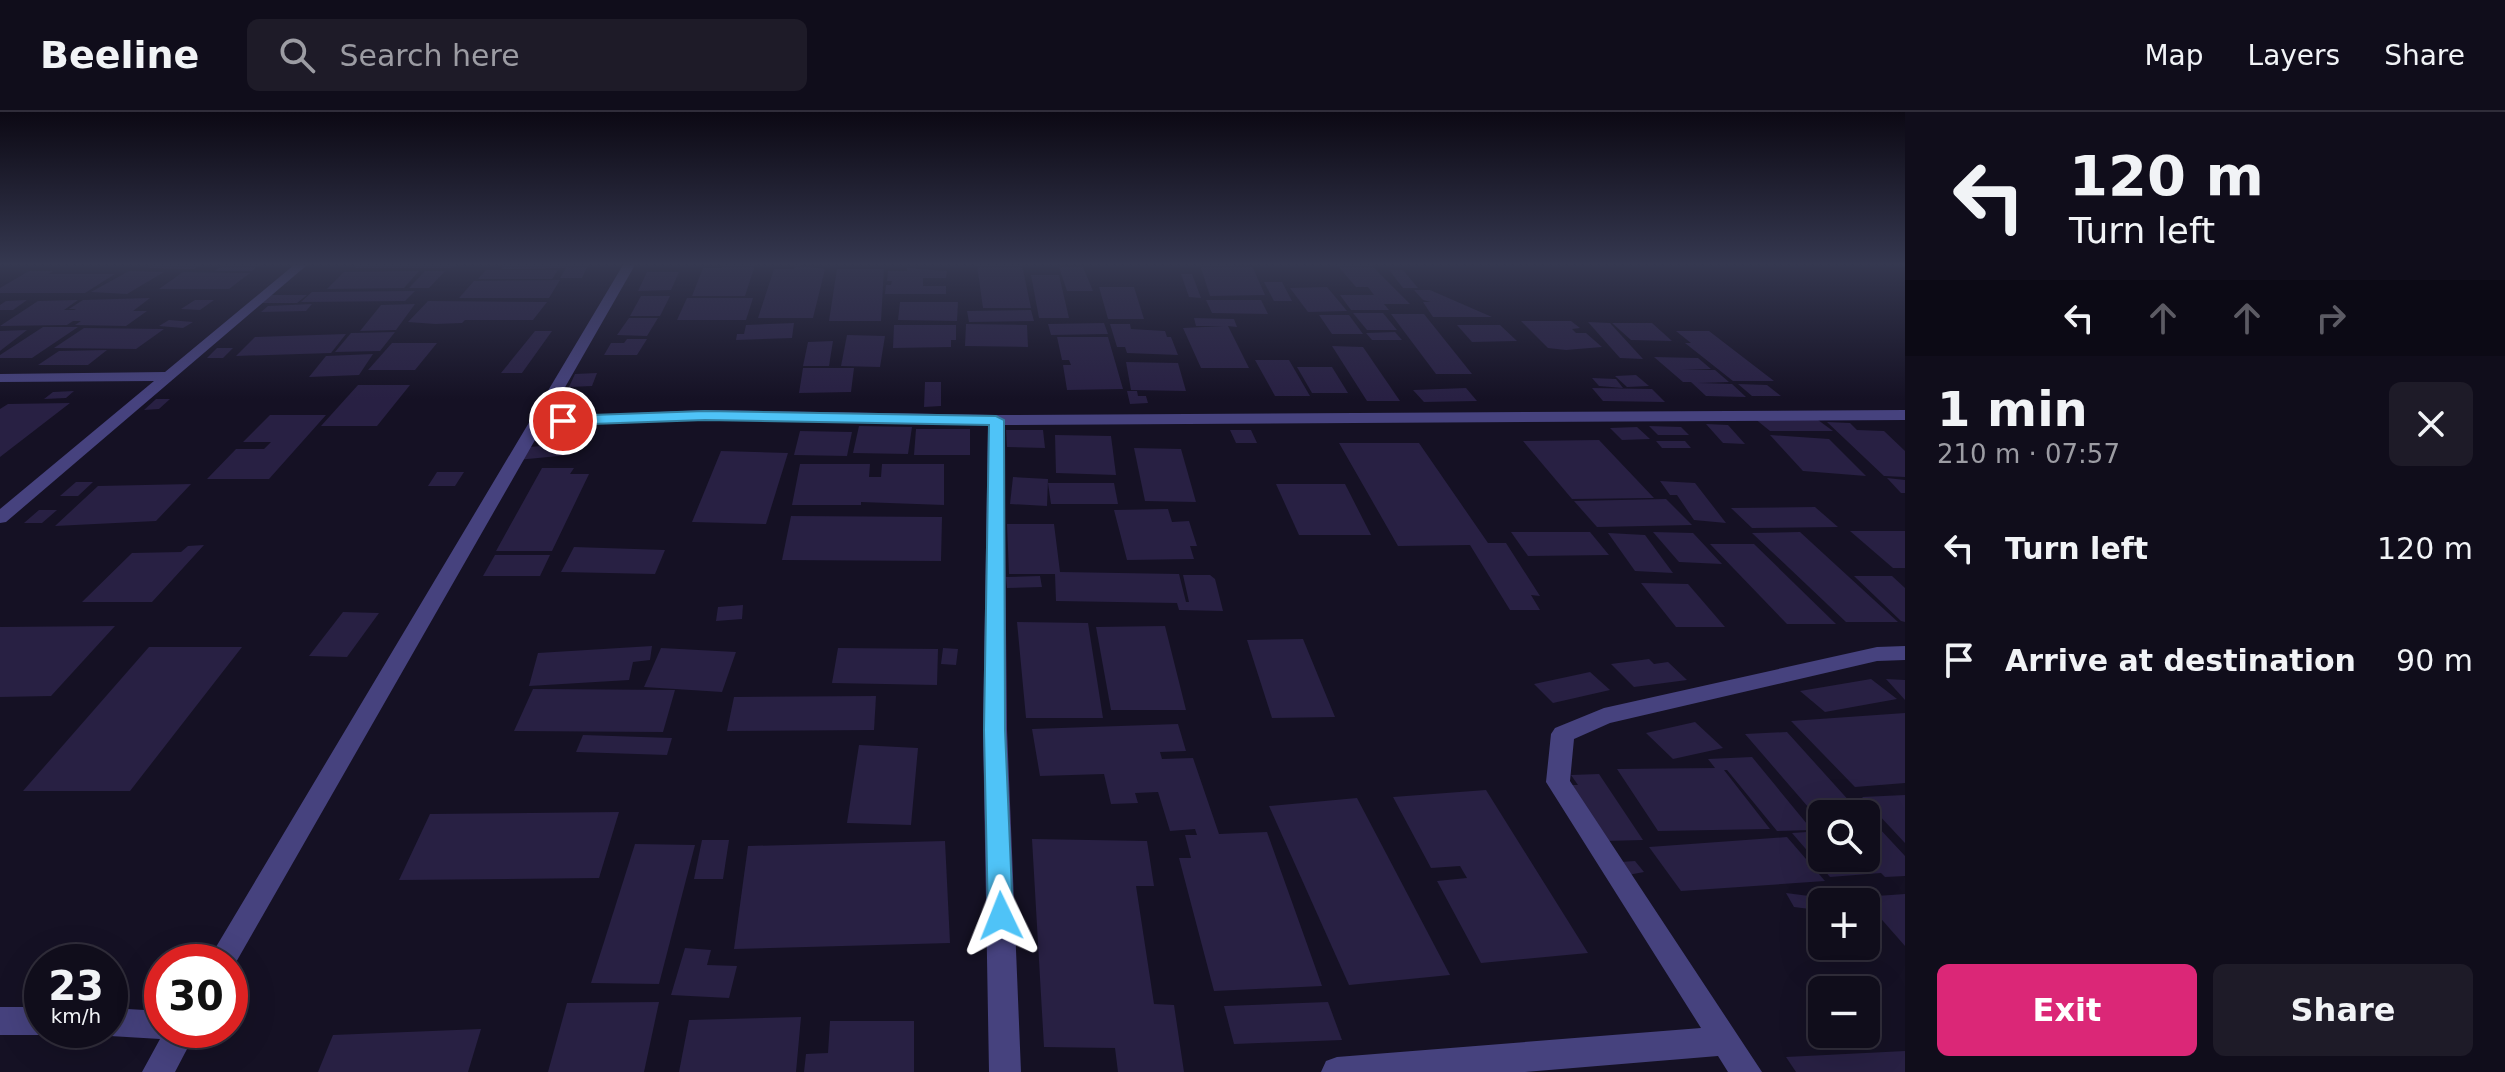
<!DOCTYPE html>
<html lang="en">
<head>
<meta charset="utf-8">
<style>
  :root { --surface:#100d1b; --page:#1e1b28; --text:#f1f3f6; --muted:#9c9ca3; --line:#302d3a; --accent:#db2777 }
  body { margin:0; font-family:"DejaVu Sans",sans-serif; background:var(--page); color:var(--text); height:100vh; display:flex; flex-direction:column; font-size:30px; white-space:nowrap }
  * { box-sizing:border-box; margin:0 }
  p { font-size:26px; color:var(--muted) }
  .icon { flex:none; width:44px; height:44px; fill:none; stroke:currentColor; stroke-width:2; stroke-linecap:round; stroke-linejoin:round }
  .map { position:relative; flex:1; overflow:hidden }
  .details { display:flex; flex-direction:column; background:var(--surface); width:600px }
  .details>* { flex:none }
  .guide { background:#100d1b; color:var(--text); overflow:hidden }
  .controls { position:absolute; left:1808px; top:688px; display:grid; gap:16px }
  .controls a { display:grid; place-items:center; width:72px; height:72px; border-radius:12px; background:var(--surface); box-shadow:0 8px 32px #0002,0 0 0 2px var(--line); font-size:40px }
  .speed { position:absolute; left:24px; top:832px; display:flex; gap:16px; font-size:40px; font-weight:700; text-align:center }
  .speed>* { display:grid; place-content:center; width:104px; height:104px; border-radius:50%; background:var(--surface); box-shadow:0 8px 32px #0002,0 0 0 2px var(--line); line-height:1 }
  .speed small { font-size:20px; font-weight:400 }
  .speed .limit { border:12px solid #d22; background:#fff; color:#111 }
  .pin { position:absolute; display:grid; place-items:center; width:68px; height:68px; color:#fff; margin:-34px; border:4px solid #fff; border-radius:50%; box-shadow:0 2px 8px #0007 }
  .me { position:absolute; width:88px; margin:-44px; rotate:358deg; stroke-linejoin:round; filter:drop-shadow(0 0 6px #0008) }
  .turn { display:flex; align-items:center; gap:28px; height:168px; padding:0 32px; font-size:36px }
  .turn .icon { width:104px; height:104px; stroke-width:2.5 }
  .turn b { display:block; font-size:56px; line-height:68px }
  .lanes { display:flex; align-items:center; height:76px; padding:0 32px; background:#0003; justify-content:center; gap:40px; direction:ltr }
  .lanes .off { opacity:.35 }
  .round { display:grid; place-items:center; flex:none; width:84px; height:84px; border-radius:12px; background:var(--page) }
  .headline { display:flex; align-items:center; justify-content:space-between; height:136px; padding:0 32px }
  h1 { font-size:48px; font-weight:700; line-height:60px }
  .button { display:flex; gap:16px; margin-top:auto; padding:16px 32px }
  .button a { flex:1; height:92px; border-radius:12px; background:var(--accent); color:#fff; font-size:32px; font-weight:700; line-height:92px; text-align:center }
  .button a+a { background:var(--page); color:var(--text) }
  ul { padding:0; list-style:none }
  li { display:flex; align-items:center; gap:24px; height:112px; padding:0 32px }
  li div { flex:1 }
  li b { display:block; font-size:30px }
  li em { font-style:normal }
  header { display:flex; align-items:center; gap:48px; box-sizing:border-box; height:112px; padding:0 40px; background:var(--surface); border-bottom:2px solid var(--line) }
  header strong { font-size:38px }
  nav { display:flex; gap:44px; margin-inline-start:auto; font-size:28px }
  .search { width:560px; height:72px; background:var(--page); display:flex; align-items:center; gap:20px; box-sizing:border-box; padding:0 28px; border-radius:12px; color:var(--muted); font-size:30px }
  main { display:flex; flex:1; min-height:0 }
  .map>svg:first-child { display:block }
  .building { fill:#282043 }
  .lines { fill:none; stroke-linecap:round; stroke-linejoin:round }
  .minor { fill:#46427e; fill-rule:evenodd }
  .route { fill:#4fc3f7; stroke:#337fa1; stroke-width:2 }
</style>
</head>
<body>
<header>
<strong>Beeline</strong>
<div class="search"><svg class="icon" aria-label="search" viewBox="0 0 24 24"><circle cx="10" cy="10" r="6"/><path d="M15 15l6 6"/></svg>Search here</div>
<nav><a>Map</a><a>Layers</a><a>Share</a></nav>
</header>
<main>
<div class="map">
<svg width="1905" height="960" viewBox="0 0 1905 960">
  <rect width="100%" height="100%" fill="#151124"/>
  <g class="building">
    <polygon points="153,153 201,153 194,157 147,156"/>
    <polygon points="223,153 259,153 252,159 215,159"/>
    <polygon points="358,153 456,153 452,156 354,156"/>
    <polygon points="504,153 574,153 571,157 575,153 588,153 582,166 560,166 566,156 501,157"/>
    <polygon points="723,153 755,153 745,184 692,184 703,156 722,156"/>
    <polygon points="795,153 825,157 813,206 758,206 774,157 794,157"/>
    <polygon points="977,153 1022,153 1031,196 983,196"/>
    <polygon points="1200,153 1252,154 1265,183 1210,184"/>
    <polygon points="1337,153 1371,153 1410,192 1384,192 1389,198 1351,198 1340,183 1374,183 1368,175 1356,175"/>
    <polygon points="1059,155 1083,155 1093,179 1067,179"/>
    <polygon points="907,156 947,159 946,166 923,166 923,174 946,174 946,182 885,182 886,173 891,173 892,169 887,169 888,159 907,159"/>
    <polygon points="837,157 884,157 881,209 829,209"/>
    <polygon points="486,158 558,158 552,167 478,167"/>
    <polygon points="1389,158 1403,158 1418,176 1403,176"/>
    <polygon points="29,159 53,159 49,162 115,162 85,181 0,181 0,176"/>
    <polygon points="129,159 164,160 127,182 91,180"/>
    <polygon points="419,159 404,176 327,177 344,160"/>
    <polygon points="425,159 445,159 429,176 409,176"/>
    <polygon points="183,160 250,161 229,177 159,177"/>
    <polygon points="647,160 679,160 671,178 638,179"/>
    <polygon points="1181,162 1192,162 1201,186 1189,185"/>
    <polygon points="1031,163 1059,163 1069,206 1039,206"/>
    <polygon points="560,168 549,186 459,186 474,169"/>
    <polygon points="1264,170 1282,170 1292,189 1274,189"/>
    <polygon points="1099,175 1134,175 1144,207 1108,207"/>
    <polygon points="1327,175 1347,199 1308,200 1290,176"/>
    <polygon points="1414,178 1430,178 1492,205 1433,205 1423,190 1431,190 1423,188"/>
    <polygon points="415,179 405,189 301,190 312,180"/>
    <polygon points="270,183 307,183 297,191 260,191"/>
    <polygon points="641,184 670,184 660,204 630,204"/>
    <polygon points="150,186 133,199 147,199 126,214 75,213 81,209 73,209 67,213 0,214 38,189 78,188 64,198 74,198 76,197 69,197 83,188"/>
    <polygon points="687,186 753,186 746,208 677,208"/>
    <polygon points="27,188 13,198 0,198 0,193 6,189"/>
    <polygon points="195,188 214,188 200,198 181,197"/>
    <polygon points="1206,188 1261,188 1268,202 1212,201"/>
    <polygon points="428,189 547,190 533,208 465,208 462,211 435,212 408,210"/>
    <polygon points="900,190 958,190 957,209 898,208"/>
    <polygon points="312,192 306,199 261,200 268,194"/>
    <polygon points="415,192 396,218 360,219 381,193"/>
    <polygon points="1031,198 1034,209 969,210 967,199"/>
    <polygon points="1353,201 1383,201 1397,218 1367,218"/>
    <polygon points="1391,202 1424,202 1472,262 1436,262"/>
    <polygon points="1319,203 1349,203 1363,222 1332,222"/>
    <polygon points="629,206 658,206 647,224 617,223"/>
    <polygon points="1194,206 1234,207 1237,215 1228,214 1249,256 1201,256 1183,216 1224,214 1196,214"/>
    <polygon points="169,208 193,210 183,216 159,214"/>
    <polygon points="1521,209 1571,209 1580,216 1572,217 1576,221 1586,221 1602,235 1566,238 1548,236"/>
    <polygon points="1588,210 1610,211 1643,247 1620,246"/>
    <polygon points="794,211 792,226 736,228 737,222 744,222 746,213"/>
    <polygon points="1104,211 1108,222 1051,223 1048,212"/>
    <polygon points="1612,211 1652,211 1672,229 1631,228"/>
    <polygon points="966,212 1027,213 1028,235 965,234"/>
    <polygon points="1110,212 1130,212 1131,217 1165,219 1167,225 1171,225 1178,243 1127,241 1125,235 1117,235"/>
    <polygon points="894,213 956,213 956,228 951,228 951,235 893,236"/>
    <polygon points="1457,213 1500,213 1517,229 1472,230"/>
    <polygon points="43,215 78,215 32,246 0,246 0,243"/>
    <polygon points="84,216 164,217 136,237 54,236"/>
    <polygon points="27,218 0,239 0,219"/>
    <polygon points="535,219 552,219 522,261 501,261"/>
    <polygon points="1676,219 1709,219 1774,269 1733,269 1685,231 1691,231"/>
    <polygon points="395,220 380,239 335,240 351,221"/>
    <polygon points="1395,220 1402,228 1372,228 1366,221"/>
    <polygon points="346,222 331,241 236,244 255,225"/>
    <polygon points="847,223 885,224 880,255 841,254"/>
    <polygon points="1057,225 1108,225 1123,277 1067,278 1063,253 1071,253 1069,248 1062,248"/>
    <polygon points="627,227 647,227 637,243 604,243 611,231 624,231"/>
    <polygon points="833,229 829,254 803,254 808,230"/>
    <polygon points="392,231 437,231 415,258 368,258"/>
    <polygon points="1332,234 1363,235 1400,289 1367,289"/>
    <polygon points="217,236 233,236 223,246 207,246"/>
    <polygon points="107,238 88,253 38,253 59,239"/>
    <polygon points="373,242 359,263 309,265 326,244"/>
    <polygon points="1654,245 1698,246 1711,257 1682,258 1715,258 1729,270 1698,271 1732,272 1746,285 1706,284 1691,270 1683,270"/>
    <polygon points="1255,248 1289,248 1310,284 1275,284"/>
    <polygon points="1126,250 1178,251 1186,279 1131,278"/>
    <polygon points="1297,255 1332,255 1348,281 1312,281"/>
    <polygon points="803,256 854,256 851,280 799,281"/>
    <polygon points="597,261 592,274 569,275 575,262"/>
    <polygon points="1636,263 1649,274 1627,275 1615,264"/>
    <polygon points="1592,266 1616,267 1623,276 1599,274"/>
    <polygon points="925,270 941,270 941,294 924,295"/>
    <polygon points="1738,272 1767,273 1781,284 1752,284"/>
    <polygon points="358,273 410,273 377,314 321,314"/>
    <polygon points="1466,276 1477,289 1424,290 1413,278"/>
    <polygon points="1592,276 1652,277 1665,290 1603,289"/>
    <polygon points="74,279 66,286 44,287 53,280"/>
    <polygon points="1127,279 1137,279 1138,284 1146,284 1148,291 1130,292"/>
    <polygon points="156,287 170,287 159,297 144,298"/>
    <polygon points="70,291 0,345 0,297 8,292"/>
    <polygon points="270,303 326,303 269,367 207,367 236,337 264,337 271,330 243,330"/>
    <polygon points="1754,306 1818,308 1833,319 1770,319"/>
    <polygon points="1827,310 1850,311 1857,318 1884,319 1905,339 1905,365 1884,364"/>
    <polygon points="1706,312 1728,313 1745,332 1723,331"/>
    <polygon points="859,314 912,315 908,342 853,341"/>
    <polygon points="1649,314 1681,315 1689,323 1658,323"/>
    <polygon points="567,315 564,322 537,323 540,316"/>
    <polygon points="1637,315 1650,327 1622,328 1610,316"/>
    <polygon points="916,317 970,317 970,343 914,343"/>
    <polygon points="1006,318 1043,318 1045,336 1007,335"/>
    <polygon points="1230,318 1251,318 1257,331 1236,331"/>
    <polygon points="800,319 852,320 847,344 794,343"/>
    <polygon points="1055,323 1111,324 1116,363 1056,361"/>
    <polygon points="1770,323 1829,327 1866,364 1803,359"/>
    <polygon points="1599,328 1654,386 1572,387 1523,329"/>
    <polygon points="1656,329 1685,329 1691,336 1662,336"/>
    <polygon points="571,331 569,343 517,348 520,336"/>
    <polygon points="1339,331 1419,331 1488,431 1506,431 1540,484 1531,483 1540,498 1510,498 1470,433 1398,434"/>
    <polygon points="1134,336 1181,337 1196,390 1145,389"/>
    <polygon points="721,339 788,341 766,412 692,410"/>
    <polygon points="800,352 870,352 869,365 881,365 882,352 944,352 944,393 861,390 861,393 792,393"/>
    <polygon points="542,356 574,356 570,362 589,362 552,439 496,439"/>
    <polygon points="437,360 464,360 455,374 428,374"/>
    <polygon points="1013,365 1048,367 1047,394 1010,392"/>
    <polygon points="1887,366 1905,368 1905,381 1901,381"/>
    <polygon points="1660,369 1695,371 1726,411 1694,408 1677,383 1670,383"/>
    <polygon points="76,370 93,370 78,384 60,384"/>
    <polygon points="1048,371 1114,371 1118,392 1051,392"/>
    <polygon points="191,372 156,409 55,414 98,374"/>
    <polygon points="1276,372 1345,372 1371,423 1299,423"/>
    <polygon points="1666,387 1692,413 1597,415 1574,389"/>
    <polygon points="1815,395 1838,415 1752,416 1731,396"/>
    <polygon points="1168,397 1172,410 1189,409 1197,434 1190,434 1194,447 1127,448 1114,398"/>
    <polygon points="39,398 57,398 42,411 24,411"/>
    <polygon points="791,404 942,405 941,449 782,448"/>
    <polygon points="1007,412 1054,412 1060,460 1179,462 1186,490 1189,490 1183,463 1210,463 1215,467 1223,499 1179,498 1177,491 1056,489 1055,462 1009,462"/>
    <polygon points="1850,419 1905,419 1905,456 1893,456"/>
    <polygon points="1511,420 1590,420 1609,443 1528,444"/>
    <polygon points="1653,420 1693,421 1722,452 1679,450"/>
    <polygon points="1800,420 1898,510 1846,510 1752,421"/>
    <polygon points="1608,421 1645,423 1673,461 1635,459"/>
    <polygon points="1710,432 1754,432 1836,512 1787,512"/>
    <polygon points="204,433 152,490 82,490 132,441 181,440 188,434"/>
    <polygon points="574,435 665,438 655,462 561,460"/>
    <polygon points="495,443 550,443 540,464 483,464"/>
    <polygon points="1040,464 1042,475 1007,476 1006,465"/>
    <polygon points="1854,464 1892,464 1905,476 1905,510 1901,509"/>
    <polygon points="1641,471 1688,472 1725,515 1676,515"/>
    <polygon points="743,493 742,507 716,509 718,495"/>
    <polygon points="343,500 379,501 347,545 309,544"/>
    <polygon points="1017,510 1088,511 1103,606 1026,606"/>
    <polygon points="115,514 51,584 0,585 0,515"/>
    <polygon points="1165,514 1186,598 1111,598 1096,515"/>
    <polygon points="1303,527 1335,605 1272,606 1247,528"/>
    <polygon points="652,534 650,548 633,550 629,568 529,574 538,541"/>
    <polygon points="149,535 242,535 130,679 23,679"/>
    <polygon points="661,536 736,540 722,580 644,575"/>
    <polygon points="838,536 938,537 937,573 832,571"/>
    <polygon points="943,536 958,537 956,553 941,552"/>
    <polygon points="1649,547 1654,552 1668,550 1687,568 1634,575 1611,552"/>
    <polygon points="1590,560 1610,578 1553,591 1534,572"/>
    <polygon points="1871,567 1897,587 1825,600 1800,579"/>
    <polygon points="1886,567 1905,568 1905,588"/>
    <polygon points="533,577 675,578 663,620 514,619"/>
    <polygon points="876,584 874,618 727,619 734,585"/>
    <polygon points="1905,601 1905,671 1855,675 1791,609"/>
    <polygon points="1695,610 1723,636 1673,647 1646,621"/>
    <polygon points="1178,612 1186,639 1160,640 1162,647 1193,646 1219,722 1267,720 1322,874 1214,879 1179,746 1191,746 1185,723 1197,723 1195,717 1170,719 1158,680 1135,681 1138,691 1111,692 1104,662 1040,664 1032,617"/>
    <polygon points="1787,620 1861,702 1822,702 1822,711 1745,622"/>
    <polygon points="583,623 672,626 667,643 576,640"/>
    <polygon points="859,633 918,636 911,713 847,711"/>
    <polygon points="1752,645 1812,718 1777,719 1727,658 1724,658 1770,717 1658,719 1617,657 1715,656 1708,647"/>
    <polygon points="1599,662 1643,728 1604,729 1569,673 1578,673 1571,663"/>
    <polygon points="1486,678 1588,841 1481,851 1437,769 1467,766 1460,754 1431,756 1393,685"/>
    <polygon points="1905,683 1905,731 1862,685"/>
    <polygon points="1357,686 1450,863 1349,873 1269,694"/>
    <polygon points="619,700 599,766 399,768 430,702"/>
    <polygon points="1878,715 1905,744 1905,764 1885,765 1881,761 1830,765 1792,721 1822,719 1822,746 1866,746 1866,716"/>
    <polygon points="1787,725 1825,769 1681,779 1649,735"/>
    <polygon points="1032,727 1147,729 1154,774 1136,774 1154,892 1174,893 1184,960 1118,960 1115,936 1044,935"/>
    <polygon points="702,728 729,728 723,767 694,767"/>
    <polygon points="945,729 950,831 734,837 748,734"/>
    <polygon points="635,732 695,733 659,872 591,871"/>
    <polygon points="1635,749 1644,760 1628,763 1620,750"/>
    <polygon points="1786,781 1809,784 1818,798 1794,795"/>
    <polygon points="1905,782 1905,834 1862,785"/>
    <polygon points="685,836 711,838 707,853 737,854 729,886 671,883"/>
    <polygon points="659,890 644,960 548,960 567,891"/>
    <polygon points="1328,890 1342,928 1234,932 1224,894"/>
    <polygon points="801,905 796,960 679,960 689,908"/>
    <polygon points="830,909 914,909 914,960 804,960 806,942 828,941"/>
    <polygon points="481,917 468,960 318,960 333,923"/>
    <polygon points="1905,939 1905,960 1796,960 1786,945"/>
  </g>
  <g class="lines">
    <g class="minor">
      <polygon points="294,153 307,153 6,410 0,411 0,397 154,269 0,270 0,262 165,260"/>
      <polygon points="623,153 635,153 548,305 705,298 996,303 1905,298 1905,308 1004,313 1007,618 1021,960 989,960 983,618 988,313 705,308 543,314 231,859 230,850 207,850"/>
      <polygon points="1905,534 1905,548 1877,549 1610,611 1574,627 1570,669 1762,960 1728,960 1718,944 1525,960 1321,960 1326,949 1337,945 1701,916 1546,670 1551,622 1555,616 1604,596 1877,535"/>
      <polygon points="0,895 42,895 42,918 53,919 42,923 0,923"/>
      <polygon points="110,896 162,899 162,918 197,918 175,960 142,960 160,927 110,924 99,920 110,918"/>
    </g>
  </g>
  <linearGradient id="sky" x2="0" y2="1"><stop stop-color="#0c0914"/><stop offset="0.53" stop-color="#353850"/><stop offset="1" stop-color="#353850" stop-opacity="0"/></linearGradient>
  <rect width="1905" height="287" fill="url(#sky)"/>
  <polygon class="route" points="705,299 996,304 1004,308 1005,618 1013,804 1009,812 1001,815 992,812 988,804 984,618 989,313 705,308 563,313 556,309 563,304"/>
</svg>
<div class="controls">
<a><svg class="icon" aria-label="search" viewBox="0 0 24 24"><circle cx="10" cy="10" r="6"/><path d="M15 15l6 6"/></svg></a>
<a>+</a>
<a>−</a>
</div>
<div class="speed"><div>23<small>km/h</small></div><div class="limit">30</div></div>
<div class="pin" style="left:563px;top:309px;background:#d93025"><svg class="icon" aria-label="arrive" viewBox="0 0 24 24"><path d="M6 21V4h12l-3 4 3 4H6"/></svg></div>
<svg class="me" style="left:1001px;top:804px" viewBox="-20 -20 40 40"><path d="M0-17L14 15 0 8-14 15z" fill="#4fc3f7" stroke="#fff" stroke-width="4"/></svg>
</div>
<section class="details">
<div class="guide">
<div class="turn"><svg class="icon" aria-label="left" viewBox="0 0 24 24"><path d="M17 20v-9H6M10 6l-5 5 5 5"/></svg><div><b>120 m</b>Turn left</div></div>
<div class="lanes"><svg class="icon" aria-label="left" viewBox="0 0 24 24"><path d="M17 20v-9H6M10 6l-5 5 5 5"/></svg><svg class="icon off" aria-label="ahead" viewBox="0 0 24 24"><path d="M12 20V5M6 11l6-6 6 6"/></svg><svg class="icon off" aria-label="ahead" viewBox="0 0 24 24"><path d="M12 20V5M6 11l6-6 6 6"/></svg><svg class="icon off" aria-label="right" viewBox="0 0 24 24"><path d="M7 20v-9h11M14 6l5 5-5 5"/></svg></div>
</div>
<div class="headline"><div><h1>1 min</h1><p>210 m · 07:57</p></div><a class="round"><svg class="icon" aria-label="close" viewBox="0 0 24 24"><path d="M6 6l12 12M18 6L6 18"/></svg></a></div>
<ul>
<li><svg class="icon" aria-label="left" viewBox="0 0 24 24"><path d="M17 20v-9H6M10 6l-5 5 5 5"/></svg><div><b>Turn left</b></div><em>120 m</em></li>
<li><svg class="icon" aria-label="arrive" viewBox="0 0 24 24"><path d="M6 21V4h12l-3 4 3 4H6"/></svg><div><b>Arrive at destination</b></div><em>90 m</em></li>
</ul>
<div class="button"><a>Exit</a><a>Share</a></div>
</section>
</main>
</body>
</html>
